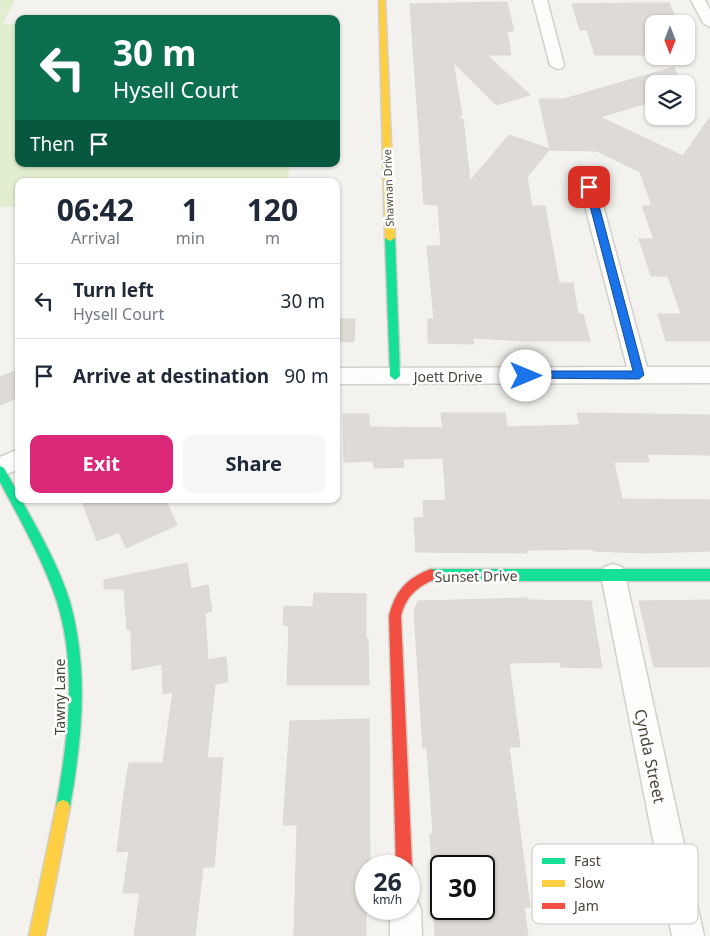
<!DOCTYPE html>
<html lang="en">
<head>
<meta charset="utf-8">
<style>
  :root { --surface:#fff; --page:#f6f6f7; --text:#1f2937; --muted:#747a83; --line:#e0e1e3; --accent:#db2777 }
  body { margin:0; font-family:"Noto Sans",sans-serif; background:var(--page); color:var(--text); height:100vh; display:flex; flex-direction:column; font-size:19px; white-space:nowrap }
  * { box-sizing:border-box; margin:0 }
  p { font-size:16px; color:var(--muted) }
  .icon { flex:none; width:28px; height:28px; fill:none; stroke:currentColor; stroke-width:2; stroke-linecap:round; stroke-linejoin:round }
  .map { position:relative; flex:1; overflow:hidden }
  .side { position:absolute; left:15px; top:178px; width:325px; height:325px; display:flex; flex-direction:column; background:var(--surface); border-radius:10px; box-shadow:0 1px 4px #0004 }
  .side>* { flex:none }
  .banner { position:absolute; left:15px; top:15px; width:325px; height:152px; border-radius:10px; box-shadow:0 1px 4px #0004; background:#0b6e4f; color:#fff; overflow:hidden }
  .needle { width:32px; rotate:180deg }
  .fabs { position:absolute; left:645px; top:15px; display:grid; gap:10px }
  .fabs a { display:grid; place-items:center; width:50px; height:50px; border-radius:10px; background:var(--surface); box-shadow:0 1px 4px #0004; font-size:25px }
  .speed { position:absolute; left:355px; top:855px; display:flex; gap:10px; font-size:25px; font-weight:700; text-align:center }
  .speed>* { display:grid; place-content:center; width:65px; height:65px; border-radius:50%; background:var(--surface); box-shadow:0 1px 4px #0004; line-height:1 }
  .speed small { font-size:12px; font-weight:400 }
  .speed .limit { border:2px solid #111; border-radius:8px; background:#fff; color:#111 }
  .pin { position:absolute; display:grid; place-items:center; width:42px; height:42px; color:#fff; margin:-21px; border-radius:10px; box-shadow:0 2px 8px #0006 }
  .me { position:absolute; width:55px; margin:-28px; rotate:90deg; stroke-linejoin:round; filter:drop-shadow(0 0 4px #0008) }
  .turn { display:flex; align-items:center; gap:18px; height:105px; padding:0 15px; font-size:22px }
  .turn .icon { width:65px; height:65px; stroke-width:2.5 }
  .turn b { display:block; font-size:35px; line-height:42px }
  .then { display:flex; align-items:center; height:48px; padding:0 15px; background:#0003; gap:10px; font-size:19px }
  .eta { display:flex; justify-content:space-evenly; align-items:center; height:85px; text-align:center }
  .eta b { font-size:30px; font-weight:700; line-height:35px }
  .button { display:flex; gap:10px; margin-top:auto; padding:10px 15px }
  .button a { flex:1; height:58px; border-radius:10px; background:var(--accent); color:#fff; font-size:20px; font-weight:700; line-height:58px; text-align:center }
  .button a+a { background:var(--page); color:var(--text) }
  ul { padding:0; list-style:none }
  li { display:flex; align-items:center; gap:15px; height:75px; padding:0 15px; border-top:1px solid var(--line) }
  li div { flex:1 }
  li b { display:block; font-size:19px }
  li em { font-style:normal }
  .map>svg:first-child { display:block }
  .green { fill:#e1eecf }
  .building { fill:#dedbd6; stroke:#dcd9d4 }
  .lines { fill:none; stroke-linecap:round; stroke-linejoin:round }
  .street-casing { stroke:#d2d0cb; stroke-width:3 }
  .fast-casing { stroke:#d3cfc5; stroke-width:3 }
  .slow-casing { stroke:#d3cfc5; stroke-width:3 }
  .jam-casing { stroke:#d3cfc5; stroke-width:3 }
  .street { fill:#fdfdfc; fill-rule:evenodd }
  .fast { fill:#16e098; fill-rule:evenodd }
  .slow { fill:#ffcf43; fill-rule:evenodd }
  .jam { fill:#f24e42; fill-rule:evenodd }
  .route { fill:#1a73e8; stroke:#114b97 }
  .labels { text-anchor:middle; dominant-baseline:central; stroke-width:5; stroke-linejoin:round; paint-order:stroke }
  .far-street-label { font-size:11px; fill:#4b4439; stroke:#fff }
  .street-label { font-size:14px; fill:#4b4439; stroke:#fff }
  .near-street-label { font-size:16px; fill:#4b4439; stroke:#fff }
  .key { fill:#fff; stroke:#c9c7c4; stroke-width:1 }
  .key-label { font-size:14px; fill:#4b4439 }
</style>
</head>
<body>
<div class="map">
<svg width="710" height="936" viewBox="0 0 710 936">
  <rect width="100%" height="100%" fill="#f4f2ee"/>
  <polygon class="green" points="0,0 15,0 3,24 19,24 19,164 289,164 288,181 19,181 19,207 0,207"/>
  <g class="building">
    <polygon points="507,2 514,31 507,31 511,55 487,55 530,95 496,105 453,62 462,115 457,117 463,119 470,181 509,135 550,149 527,177 532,206 545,206 559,283 573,283 578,314 583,314 590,341 527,341 473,338 474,344 428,343 428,319 434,319 427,246 441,246 438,205 424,204 410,4"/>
    <polygon points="635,3 669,3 678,24 654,24 654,55 595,55 587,30 580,30 572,4"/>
    <polygon points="674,67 680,84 654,84 654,101 600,117 683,156 710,117 710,341 666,341 658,314 681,314 668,276 651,276 639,239 654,239 642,206 652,206 640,172 597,151 550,150 539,99 564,99"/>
    <polygon points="336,319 355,319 354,342 336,341"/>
    <polygon points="19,369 19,397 0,405 0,377"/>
    <polygon points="441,413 505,413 507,427 580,425 577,413 710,415 710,455 647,454 649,462 614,462 622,499 710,500 710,551 647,553 593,551 593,549 527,550 527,553 416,552 414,518 424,518 423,501 446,500 443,458 403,459 404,467 374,468 373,461 344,462 343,414 369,414 369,427 443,428"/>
    <polygon points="81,499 165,499 177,525 126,548 119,532 97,541"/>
    <polygon points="187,563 191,589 208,585 212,611 205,613 208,660 226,657 228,682 215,684 207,758 223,758 214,867 203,867 195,936 134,936 140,893 123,893 129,851 117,852 124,794 129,763 163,763 173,692 163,694 162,664 132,670 131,630 127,630 124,589 104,589 104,580"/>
    <polygon points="314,593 366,594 366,639 368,639 369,685 287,685 289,626 283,625 284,606 313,607"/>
    <polygon points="528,598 528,600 591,601 602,668 561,667 560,662 509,663 520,747 509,747 530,907 524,907 528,936 435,936 434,915 484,914 484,866 432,866 430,834 433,834 427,748 423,748 414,611 418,601"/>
    <polygon points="710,600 710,667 654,667 639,601"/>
    <polygon points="369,719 370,866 366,866 366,936 294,936 297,825 283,825 290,721"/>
  </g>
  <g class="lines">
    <defs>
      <g id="street">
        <polygon points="533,0 547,0 564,65 562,68 557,69 550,65"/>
        <polygon points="691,0 705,0 710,10 710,27 703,23"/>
        <polygon points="589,182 595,183 598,187 647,367 710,367 710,383 336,384 336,368 627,367 580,187 583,183"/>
        <polygon points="19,449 19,469 0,477 0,457"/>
        <polygon points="613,564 622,567 625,575 704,936 672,936 601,575 604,567"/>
        <polygon points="409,895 416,898 421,909 422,936 390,936 390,909 409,909"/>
      </g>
      <g id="fast">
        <polygon points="390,235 395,238 400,376 395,380 390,376 385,238"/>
        <path d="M0 466 4 468 19 495V499H21C39 532 59 566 70 602 89 670 82 739 70 807L68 812 63 814 58 812 56 807C68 739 78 666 56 599 42 558 20 520 0 482Z"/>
        <polygon points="431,569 710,569 710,581 431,581 427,579 425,575 427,571"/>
      </g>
      <g id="slow">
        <polygon points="379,0 385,0 395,238 390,241 385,238"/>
        <polygon points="63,800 68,802 70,807 45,936 29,936 56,807 58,802"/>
      </g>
      <path id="jam" d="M431 569 435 571 437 575 435 579C417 587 406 596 401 616L412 866 409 872V866H396L389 616C395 591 407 578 431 569Z"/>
    </defs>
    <use href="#street" class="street-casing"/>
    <use href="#fast" class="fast-casing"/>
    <use href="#slow" class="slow-casing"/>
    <use href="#jam" class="jam-casing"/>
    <use href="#street" class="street"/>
    <use href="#fast" class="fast"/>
    <use href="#slow" class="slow"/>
    <use href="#jam" class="jam"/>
  </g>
  <polygon class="route" points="589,184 594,187 644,375 639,379 522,378 521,376 526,371 633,371 585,187"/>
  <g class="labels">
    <g class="far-street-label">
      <text transform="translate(388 188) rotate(-92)">Shawnan Drive</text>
    </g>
    <g class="street-label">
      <text x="448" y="376">Joett Drive</text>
      <text transform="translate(476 576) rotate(-1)">Sunset Drive</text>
      <text transform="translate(59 697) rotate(-90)">Tawny Lane</text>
    </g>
    <g class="near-street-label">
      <text transform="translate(650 756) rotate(78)">Cynda Street</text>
    </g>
  </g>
  <rect x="532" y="844" width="166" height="80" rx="8" class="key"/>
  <rect x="542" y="858" width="23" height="6" fill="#16e098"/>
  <rect x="542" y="880" width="23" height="7" fill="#ffcf43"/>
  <rect x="542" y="903" width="23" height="6" fill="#f24e42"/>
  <g class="key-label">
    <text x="574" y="866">Fast</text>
    <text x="574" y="888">Slow</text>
    <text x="574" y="911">Jam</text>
  </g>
</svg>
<div class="fabs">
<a><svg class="needle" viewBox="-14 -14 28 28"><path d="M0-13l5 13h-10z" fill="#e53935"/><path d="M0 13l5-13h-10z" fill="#747a83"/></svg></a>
<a><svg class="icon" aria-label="layers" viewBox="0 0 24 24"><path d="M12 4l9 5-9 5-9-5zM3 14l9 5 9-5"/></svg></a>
</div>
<div class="speed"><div>26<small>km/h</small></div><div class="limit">30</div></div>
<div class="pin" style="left:589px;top:187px;background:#d93025"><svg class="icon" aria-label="arrive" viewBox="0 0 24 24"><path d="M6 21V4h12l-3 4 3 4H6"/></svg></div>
<svg class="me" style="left:526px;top:376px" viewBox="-20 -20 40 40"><circle r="19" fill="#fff"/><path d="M0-13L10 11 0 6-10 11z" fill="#1a73e8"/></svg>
<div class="banner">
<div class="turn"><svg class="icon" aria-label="left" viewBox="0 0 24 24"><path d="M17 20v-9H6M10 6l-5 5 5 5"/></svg><div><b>30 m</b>Hysell Court</div></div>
<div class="then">Then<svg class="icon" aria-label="arrive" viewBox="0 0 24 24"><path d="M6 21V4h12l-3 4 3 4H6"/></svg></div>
</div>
<section class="side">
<div class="eta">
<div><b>06:42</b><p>Arrival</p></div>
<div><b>1</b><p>min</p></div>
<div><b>120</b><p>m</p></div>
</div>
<ul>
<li><svg class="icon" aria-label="left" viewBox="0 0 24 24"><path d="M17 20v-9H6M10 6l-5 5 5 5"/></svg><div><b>Turn left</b><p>Hysell Court</p></div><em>30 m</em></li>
<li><svg class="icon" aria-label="arrive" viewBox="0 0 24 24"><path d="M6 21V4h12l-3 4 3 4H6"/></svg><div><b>Arrive at destination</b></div><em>90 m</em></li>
</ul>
<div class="button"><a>Exit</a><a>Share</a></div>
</section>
</div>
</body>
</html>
